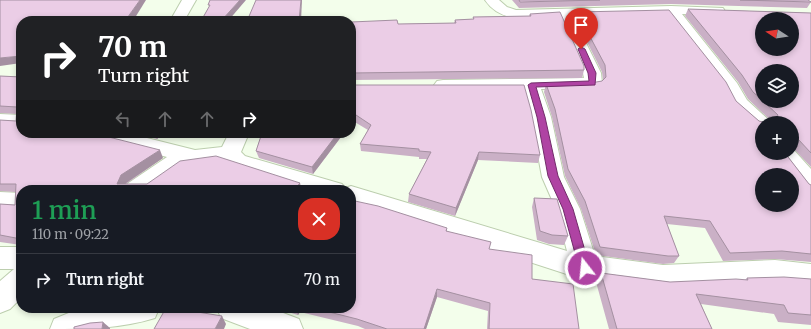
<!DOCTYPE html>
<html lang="en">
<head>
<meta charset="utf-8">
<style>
  :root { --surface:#171b24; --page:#20242c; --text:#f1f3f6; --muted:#9ea1a6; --line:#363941 }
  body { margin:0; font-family:Merriweather,serif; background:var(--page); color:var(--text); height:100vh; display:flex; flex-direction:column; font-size:15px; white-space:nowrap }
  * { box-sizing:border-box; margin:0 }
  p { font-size:13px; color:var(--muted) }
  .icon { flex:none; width:22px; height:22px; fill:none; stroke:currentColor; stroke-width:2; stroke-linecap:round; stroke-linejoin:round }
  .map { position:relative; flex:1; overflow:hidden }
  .drawer { position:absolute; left:16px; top:185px; width:340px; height:128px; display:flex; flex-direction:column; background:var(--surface); border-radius:16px; box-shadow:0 2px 6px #0003 }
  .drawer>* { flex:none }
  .top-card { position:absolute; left:16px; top:16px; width:340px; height:122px; border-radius:16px; box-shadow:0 2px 6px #0003; background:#202124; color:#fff; overflow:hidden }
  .needle { width:26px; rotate:282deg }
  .controls { position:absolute; left:755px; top:12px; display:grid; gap:8px }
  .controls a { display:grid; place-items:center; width:44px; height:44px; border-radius:50%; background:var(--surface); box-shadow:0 2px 6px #0003; font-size:20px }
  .pin { position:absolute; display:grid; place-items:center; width:34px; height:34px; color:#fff; margin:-41px -17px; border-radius:50% 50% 50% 0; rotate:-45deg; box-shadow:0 0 4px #0007 }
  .pin .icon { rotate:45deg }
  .me { position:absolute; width:44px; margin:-22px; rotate:344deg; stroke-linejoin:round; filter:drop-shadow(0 0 3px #0008) }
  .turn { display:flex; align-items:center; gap:14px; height:84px; padding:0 16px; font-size:18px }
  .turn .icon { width:52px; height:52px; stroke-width:2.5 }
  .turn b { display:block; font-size:28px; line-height:34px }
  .lanes { display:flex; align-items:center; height:38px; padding:0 16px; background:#0003; justify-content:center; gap:20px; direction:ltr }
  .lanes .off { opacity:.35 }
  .round { display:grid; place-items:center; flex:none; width:42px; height:42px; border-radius:16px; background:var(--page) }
  .overview { display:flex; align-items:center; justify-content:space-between; height:68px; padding:0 16px }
  h1 { font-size:24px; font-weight:600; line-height:30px; color:#1e9e55 }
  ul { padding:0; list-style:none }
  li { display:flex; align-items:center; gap:12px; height:52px; padding:0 16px; border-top:1px solid var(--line) }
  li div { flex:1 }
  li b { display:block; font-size:15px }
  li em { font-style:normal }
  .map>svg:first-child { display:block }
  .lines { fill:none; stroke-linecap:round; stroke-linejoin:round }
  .street-casing { stroke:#bcceae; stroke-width:2 }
  .street { fill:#fff; fill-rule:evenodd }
  .wall { fill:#cab0c6; fill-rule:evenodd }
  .shaded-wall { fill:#a490a1 }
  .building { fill:#ebcde6; stroke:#a490a1; fill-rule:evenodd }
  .route { fill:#af43a3; stroke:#722c6a }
</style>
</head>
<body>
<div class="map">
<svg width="811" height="329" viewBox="0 0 811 329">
  <rect width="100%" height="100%" fill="#f3feeb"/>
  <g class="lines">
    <defs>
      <g id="street">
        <polygon points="182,0 196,0 184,21 170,21"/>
        <path d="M485 0H499L507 7 516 10 671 6 723 8 725 11 723 14 718 15 682 14 737 83 747 100 772 123H762V129L755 127 733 107 723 88 667 15 573 17 601 73 602 83 599 87 593 88 541 89 551 117 564 177 580 209 595 256 663 265 775 260 811 264V288L775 284 663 289 596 280H585L351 204V190H306L229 166 225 161 183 167 151 190H123L127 184 167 157 94 138 91 133H127L195 150 222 147 229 133H249L241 152 245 156 342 184 345 188 351 186 567 251 556 209 542 177 531 117 523 89 443 90 437 89 434 85 437 81 443 80 584 78 583 73 559 17C533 18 502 25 485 0Z"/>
        <polygon points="0,114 21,115 21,127 0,126"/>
        <polygon points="792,148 811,169 811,193 803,191 775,153 792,153"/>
        <polygon points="0,192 21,193 21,211 0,210"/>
        <polygon points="0,247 21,247 21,298 10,309 0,313 0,281 14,269 0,269"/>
        <path d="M81 308H159L155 318C119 329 87 329 50 329L54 319Z"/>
        <polygon points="217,308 270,308 299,319 303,329 250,329 221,318"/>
      </g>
    </defs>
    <use href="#street" class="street-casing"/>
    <use href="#street" class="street"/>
  </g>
  <g class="wall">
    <polygon points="512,0 808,0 811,2 807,8 671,4 519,8"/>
    <path d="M688 9 811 13V167L793 148 792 150V123H762L809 184 811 185V262L775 259 723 261 705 228 667 224 679 256 674 263 663 264 596 255 581 209 565 176 552 117 544 92 546 84H585L602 81 603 80 602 72 575 18 577 12 736 101 759 121 765 123 768 118 748 99 738 82 685 16ZM762 71 792 101H762Z"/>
    <polygon points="530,14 584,70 582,78 351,80 351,22 398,24 454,23 455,20 473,19 473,17 529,16"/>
    <polygon points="0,76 21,77 21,133 163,158 126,184 300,183 301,190 21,190 21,245 0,242 0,204 15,205 15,192 0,191 0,120 16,121 17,114 0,113"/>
    <polygon points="351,85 540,155 538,163 478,160 455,216 408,202 409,194 427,159 419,159 419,157 361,151 360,144 368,130 353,121 351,124"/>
    <polygon points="133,133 163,133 157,139"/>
    <polygon points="262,133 344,133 313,174 259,158 256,151"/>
    <polygon points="534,198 568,236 564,245 549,244 537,240 532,207"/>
    <polygon points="447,228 447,231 489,249 532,279 579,329 487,329 488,311 437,297 426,329 365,329 358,326 300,312 298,315 275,308 351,308"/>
    <polygon points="601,273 670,282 745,280 747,278 811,279 811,325 778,322 774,314 701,304 712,329 609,329 596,282"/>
  </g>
  <g class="shaded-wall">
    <polygon points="140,0 146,0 133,21 125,21"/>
    <polygon points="240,0 246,0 228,21 221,21"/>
    <polygon points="301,0 302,0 301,21 299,21"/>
    <polygon points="21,56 21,63 0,66 0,58"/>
    <polygon points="353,113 353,121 351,124 351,115"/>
    <polygon points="154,133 163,133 157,139"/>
    <polygon points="338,133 344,133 313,174 312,167"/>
    <polygon points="160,150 163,158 126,183 123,190 117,184 121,175"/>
    <polygon points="479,152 478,160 455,216 456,208"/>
    <polygon points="300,183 301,190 294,190"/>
    <polygon points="437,289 437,297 426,329 424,329"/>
    <polygon points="296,308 298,308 300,312 298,315"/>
    <polygon points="222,316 226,324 224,329 215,329"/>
    <polygon points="103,322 110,328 110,329 102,329"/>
  </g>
  <g class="building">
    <polygon points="0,0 140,0 125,21 21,21 21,56 0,58"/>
    <polygon points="210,0 240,0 221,21 201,21 210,5 208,5"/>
    <polygon points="256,0 301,0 299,21 247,21"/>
    <polygon points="519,0 600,0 520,2"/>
    <polygon points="740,0 808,0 811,2"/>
    <path d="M688 9 811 13V153L798 139 796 144H792V123H767L769 122V117H777L778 115 763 101H792V71H762V100L753 92 742 75ZM762 19H792V49H762Z"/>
    <path d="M669 10 726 82 736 101 759 121 767 123H762V153H785L809 184 811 185V254L782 251 730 253 710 221 664 216 679 256H668L600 247 585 201 568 169 555 109 546 84H585L602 81 606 77 605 65 577 12ZM762 175H792V205H762Z"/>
    <polygon points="560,12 584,66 584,70 351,73 351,22 397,20 398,24 456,23 455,20 474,19 473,17 531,16 530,14"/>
    <polygon points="0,76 21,77 21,133 93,133 160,150 121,175 117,184 147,184 180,161 216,156 300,183 294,190 21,190 21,239 0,235 0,204 15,205 16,184 0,184 0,120 16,121 17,107 0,106"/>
    <polygon points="351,85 524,85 531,110 540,155 479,152 456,208 409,194 431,152 419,151 419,149 360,144 371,125 353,113 351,115"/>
    <polygon points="262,133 338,133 312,167 256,151"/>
    <polygon points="534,198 557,199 568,236 552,235 540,231"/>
    <polygon points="355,201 378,206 447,228 446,231 491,242 489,249 532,255 532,279 573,284 579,329 489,329 490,303 437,289 424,329 387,329 357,319 313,308 351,308 351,205 353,206"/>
    <polygon points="601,273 670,282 736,279 748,280 747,278 784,277 811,279 811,315 788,313 784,305 696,294 712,329 617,329"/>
    <polygon points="166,308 173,308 222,316 215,329 154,329"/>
    <polygon points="103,322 102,329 74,329 74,327 90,323"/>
  </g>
  <polygon class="route" points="581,47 585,49 596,73 595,85 536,87 545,117 558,176 573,209 590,268 589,272 585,273 581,272 579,268 563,209 548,176 537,117 528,85 531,83 589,81 588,73 578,49"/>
</svg>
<div class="controls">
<a><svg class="needle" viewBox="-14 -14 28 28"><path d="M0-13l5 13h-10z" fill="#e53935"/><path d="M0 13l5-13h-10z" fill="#9ea1a6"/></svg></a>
<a><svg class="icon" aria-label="layers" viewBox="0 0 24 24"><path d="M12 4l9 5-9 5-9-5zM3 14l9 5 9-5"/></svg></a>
<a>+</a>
<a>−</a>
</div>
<div class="pin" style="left:581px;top:49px;background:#d93025"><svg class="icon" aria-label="arrive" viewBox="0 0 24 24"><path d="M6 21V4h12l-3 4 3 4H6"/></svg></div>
<svg class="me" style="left:585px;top:268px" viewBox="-20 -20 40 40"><circle r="17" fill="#af43a3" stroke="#fff" stroke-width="3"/><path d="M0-11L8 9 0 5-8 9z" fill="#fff"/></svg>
<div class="top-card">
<div class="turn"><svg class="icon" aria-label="right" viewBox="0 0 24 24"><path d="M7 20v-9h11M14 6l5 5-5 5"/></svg><div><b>70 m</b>Turn right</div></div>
<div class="lanes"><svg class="icon off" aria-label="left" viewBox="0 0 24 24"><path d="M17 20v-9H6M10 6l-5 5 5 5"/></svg><svg class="icon off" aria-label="ahead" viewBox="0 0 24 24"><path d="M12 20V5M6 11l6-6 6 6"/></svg><svg class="icon off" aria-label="ahead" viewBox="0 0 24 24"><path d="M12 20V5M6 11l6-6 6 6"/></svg><svg class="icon" aria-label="right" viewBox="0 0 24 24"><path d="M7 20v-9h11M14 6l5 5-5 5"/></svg></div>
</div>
<section class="drawer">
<div class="overview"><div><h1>1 min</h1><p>110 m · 09:22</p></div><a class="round" style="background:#d93025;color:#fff"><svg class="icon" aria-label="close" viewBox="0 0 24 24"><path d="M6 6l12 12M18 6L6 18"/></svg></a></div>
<ul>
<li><svg class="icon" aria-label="right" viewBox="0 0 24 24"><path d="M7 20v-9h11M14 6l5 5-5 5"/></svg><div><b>Turn right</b></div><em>70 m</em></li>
</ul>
</section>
</div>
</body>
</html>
